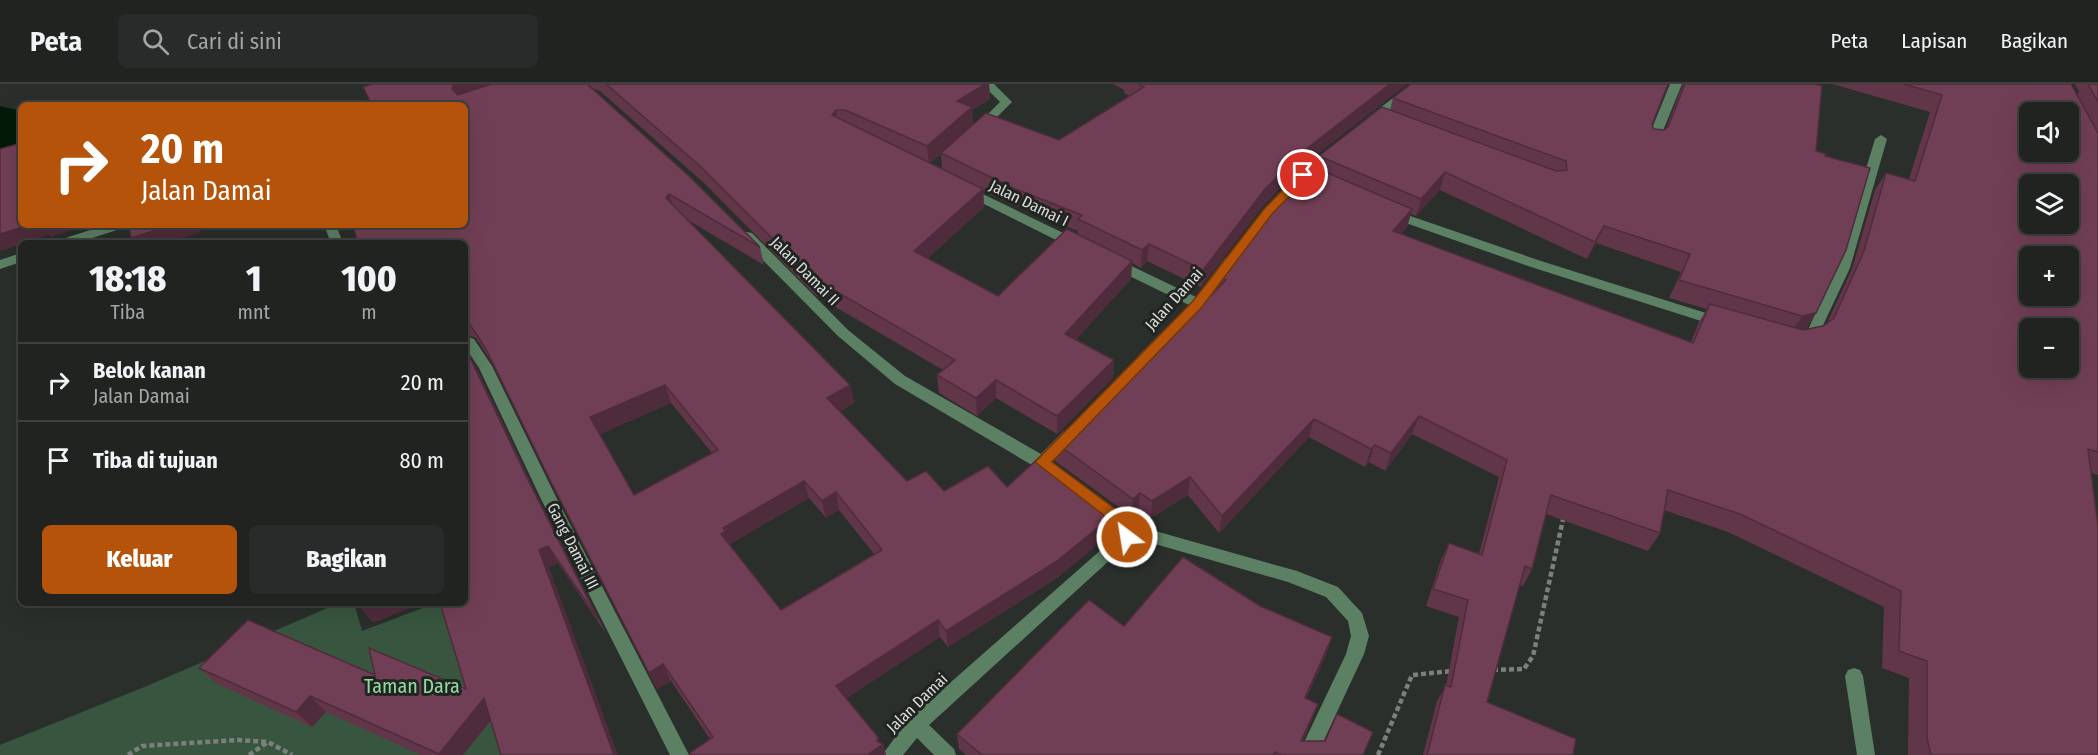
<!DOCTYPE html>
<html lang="id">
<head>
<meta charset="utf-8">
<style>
  :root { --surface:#202320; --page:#282b29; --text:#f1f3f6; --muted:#a2a4a5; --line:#3d403e; --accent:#b45309 }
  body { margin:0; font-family:"Fira Sans Condensed",sans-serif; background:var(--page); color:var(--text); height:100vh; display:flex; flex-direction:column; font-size:22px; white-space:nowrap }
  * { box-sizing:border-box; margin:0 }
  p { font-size:20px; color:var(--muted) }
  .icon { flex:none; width:33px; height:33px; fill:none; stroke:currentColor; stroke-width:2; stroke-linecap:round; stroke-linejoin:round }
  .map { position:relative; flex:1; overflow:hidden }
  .side { position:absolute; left:18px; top:156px; width:450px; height:366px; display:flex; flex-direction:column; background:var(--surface); border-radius:9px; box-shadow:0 6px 24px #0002,0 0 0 2px var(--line) }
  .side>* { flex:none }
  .top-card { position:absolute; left:18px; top:18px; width:450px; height:126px; border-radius:9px; box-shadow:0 6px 24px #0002,0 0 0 2px var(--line); background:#b45309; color:#fff; overflow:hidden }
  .tools { position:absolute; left:2019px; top:18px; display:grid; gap:12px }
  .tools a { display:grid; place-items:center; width:60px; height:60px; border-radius:9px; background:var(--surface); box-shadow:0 6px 24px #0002,0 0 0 2px var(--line); font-size:30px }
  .pin { position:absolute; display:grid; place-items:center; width:51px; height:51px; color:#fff; margin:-26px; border:3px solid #fff; border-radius:50%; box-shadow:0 2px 6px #0007 }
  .me { position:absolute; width:66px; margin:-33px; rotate:329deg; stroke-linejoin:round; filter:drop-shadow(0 0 4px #0008) }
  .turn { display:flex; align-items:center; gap:21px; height:126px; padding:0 24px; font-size:27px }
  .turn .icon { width:78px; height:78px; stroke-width:2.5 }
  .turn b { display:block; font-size:42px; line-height:51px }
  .eta { display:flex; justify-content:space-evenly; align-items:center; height:102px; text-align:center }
  .eta b { font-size:36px; font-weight:800; line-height:42px }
  .primary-button { display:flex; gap:12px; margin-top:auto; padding:12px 24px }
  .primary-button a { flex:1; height:69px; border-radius:9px; background:var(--accent); color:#fff; font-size:24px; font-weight:800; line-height:69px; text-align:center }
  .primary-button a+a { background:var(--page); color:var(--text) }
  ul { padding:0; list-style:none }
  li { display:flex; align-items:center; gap:18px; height:78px; padding:0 24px; border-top:2px solid var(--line) }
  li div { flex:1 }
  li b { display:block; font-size:22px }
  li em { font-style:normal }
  header { display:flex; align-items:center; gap:36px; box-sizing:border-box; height:84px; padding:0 30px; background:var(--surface); border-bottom:2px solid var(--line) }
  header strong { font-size:28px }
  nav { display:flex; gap:33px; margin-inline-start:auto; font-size:21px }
  .search { width:420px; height:54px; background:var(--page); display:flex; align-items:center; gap:15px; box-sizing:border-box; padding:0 21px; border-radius:9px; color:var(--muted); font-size:22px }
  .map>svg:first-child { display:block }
  .green { fill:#38563f }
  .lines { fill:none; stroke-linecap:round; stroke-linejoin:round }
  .river { fill:#031a09; fill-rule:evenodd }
  .path { stroke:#7c807d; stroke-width:4.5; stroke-dasharray:5 3; stroke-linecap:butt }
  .minor { fill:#5b8063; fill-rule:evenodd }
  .wall { fill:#613649; fill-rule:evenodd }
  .shaded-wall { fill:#4f2c3c }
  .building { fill:#713f55; stroke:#4f2c3c; stroke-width:1.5; fill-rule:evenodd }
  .route { fill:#b45309; stroke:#753606; stroke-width:1.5 }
  .labels { text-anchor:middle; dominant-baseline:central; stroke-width:6; stroke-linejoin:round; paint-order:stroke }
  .street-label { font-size:16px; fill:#dadddb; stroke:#212521 }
  .near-park-label { font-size:20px; fill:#92daa3; stroke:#212521 }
</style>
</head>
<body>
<header>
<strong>Peta</strong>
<div class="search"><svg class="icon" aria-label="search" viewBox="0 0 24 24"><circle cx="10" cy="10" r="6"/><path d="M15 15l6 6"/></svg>Cari di sini</div>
<nav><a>Peta</a><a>Lapisan</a><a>Bagikan</a></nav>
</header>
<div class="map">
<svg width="2098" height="671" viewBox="0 0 2098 671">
  <rect width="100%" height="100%" fill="#2a2f2b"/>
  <polygon class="green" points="339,519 354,519 362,547 436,519 445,519 521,671 0,671 0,661 147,602"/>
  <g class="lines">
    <polygon class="river" points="0,22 21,27 21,92 0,97"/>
    <g class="path">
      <polyline points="1493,586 1524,585 1533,572 1564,431"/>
      <polyline points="128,671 142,662 238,656 268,658"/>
      <polyline points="249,671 268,658 292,671"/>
      <polyline points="1378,671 1412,591 1453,587"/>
    </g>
    <g class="minor">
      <polygon points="982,0 994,0 1012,18 984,46 980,47 974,44 1000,18"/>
      <polygon points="1411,0 1424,0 1375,38 1367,38 1367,34"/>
      <polygon points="1670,0 1682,0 1658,59 1656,61 1648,61 1646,59"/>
      <polygon points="1881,51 1887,55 1850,184 1817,254 1802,260 1797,258 1795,255 1797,252 1807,248 1836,184 1875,55"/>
      <polygon points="966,102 1082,158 1083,161 1077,165 1072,164 962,109 962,103"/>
      <polygon points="1390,125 1541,177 1725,235 1727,238 1720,243 1531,183 1386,132 1384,129 1386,126"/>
      <polygon points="106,141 125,141 123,144 77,159 58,159 59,156"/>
      <polygon points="324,141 336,141 343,159 331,159"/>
      <polygon points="747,148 752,149 848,246 905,292 1041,370 1064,347 1074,347 1077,351 1074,355 1052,377 1061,386 1059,390 1047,390 895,300 838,252 742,155 741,152"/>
      <polygon points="21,169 21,178 0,185 0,176"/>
      <polygon points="1230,173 1237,177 1203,223 1150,278 1140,278 1138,274 1140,270 1189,221 1109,182 1107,179 1109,176 1119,176 1196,213 1225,174"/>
      <polygon points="465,252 474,255 492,282 557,415 689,671 670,671 541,415 479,284 465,263"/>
      <polygon points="1101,416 1130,434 1134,441 1297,487 1338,503 1362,529 1369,552 1364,570 1317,671 1298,671 1346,570 1351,552 1348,537 1326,513 1288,498 1134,454 929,641 954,665 956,671 934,671 917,654 903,671 882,671 909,635 1119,450 1118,444 1095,426 1093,422 1095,418"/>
      <polygon points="1854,584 1860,586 1863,592 1875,671 1857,671 1845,592 1848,586"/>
    </g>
  </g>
  <g class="wall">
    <path d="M373 0H989L990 15 972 26 973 40 1059 56 1130 12 1124 9V6L1113 0H1407L1297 86 1262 123 1201 203 1147 177 1141 184 1132 179 1131 195 1076 255 1114 276 1113 294 1057 350 996 314 977 332 939 309 937 291 943 286 815 211 705 100 600 7 593 5 760 163 764 181 686 135 850 301 854 319 840 327 907 397 944 407 1007 403 1116 445 1057 494 948 563 940 553 846 614 878 653 879 658 883 660 886 671H691L710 655 671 597 657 605 492 279 476 254 465 251V159L469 105 465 21ZM941 70 942 85 930 79ZM983 107 1014 121 1078 147V150L998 212 928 174 984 123ZM671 319 712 369 634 411 600 350ZM809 414 826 434 839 426 874 470 781 526 731 463 730 460Z"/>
    <path d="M1683 0H1815L1816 67V229L1805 246 1823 242 1827 239 1852 185 1875 106 1886 89 1909 95 1930 28 1832 0H2071L2077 11 2079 8 2075 0H2098V391L2091 389 2098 671H1908L1909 594 1882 584 1884 523 1728 448 1664 426 1660 449 1648 467 1546 430 1532 485 1523 502 1520 501 1487 618 1573 671H1423L1437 617 1446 602 1459 533 1426 522 1441 476 1449 459 1479 470 1499 393 1412 350 1385 387 1369 378 1365 383 1309 353 1219 449 1188 411 1151 434 1138 426 1131 432 1055 377 1056 359 1162 261 1216 207 1218 192 1317 84 1319 72 1390 26 1393 14 1652 41 1654 45 1664 46 1666 44ZM1440 106 1587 175 1596 159 1681 188 1669 214 1707 225 1699 238 1691 258 1401 150 1407 143 1411 130 1416 132Z"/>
    <polygon points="467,267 477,285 539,416 607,551 558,479 549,483 491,636 463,671 421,671 326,628 312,643 217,600 199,584 375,591 466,605"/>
    <polygon points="1124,542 1327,569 1306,615 1312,636 1303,657 1363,671 966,671 959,665 957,650"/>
  </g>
  <g class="shaded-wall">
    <polygon points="457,0 520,0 460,19 452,5 453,1"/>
    <polygon points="985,0 989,0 990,15 972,26 973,40 929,80 927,62 957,17"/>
    <polygon points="1390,0 1407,0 1297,86 1262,123 1201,203 1203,186 1265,105 1301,69"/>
    <polygon points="836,26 839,44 832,31"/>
    <polygon points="1445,88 1440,106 1416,132 1421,115"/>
    <polygon points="983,105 984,123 916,185 914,167"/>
    <polygon points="669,110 675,128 666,114"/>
    <polygon points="1412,125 1407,143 1387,165 1393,147"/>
    <polygon points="30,141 90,141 50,153 49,151 24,159 21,159 21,160 0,167 0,150"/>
    <polygon points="173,141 199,141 201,148 166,159 135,159 131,154"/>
    <polygon points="1604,142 1596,159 1587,175 1595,158"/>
    <polygon points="1149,160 1147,177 1141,184 1142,166"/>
    <polygon points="1132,177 1131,195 1065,268 1065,250"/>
    <polygon points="1816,229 1804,246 1790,250 1802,232"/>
    <polygon points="467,267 477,285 539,416 607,551 529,398"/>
    <polygon points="1114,276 1113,294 1057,350 1057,332"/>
    <polygon points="996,296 996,314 977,332 976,314"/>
    <polygon points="665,301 671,319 598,351 590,333"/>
    <polygon points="850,301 854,319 831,332 827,314"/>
    <polygon points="1419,332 1412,350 1385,387 1391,369"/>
    <polygon points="1314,335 1309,353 1219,449 1222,432"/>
    <polygon points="1375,361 1369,378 1365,383 1371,365"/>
    <polygon points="1190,393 1188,411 1151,434 1152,417"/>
    <polygon points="804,397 809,414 730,460 732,464 721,450 723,444"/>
    <polygon points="836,408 839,426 826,434 822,417"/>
    <polygon points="1140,409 1138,426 1131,432 1133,415"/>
    <polygon points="1117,428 1116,445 1057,494 948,563 946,547"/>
    <polygon points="548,462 558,479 549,483 618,671 614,671 539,466"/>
    <polygon points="368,519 422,519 373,539 359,522"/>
    <polygon points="938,536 940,553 841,618 836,602"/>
    <polygon points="1332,553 1327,569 1300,629 1305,614"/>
    <polygon points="663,580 671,597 657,605 649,589"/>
    <polygon points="310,612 326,628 312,643 296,628"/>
    <polygon points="484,614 496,630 463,671 440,671 439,670"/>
    <polygon points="1318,620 1312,636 1296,671 1301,657"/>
    <polygon points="878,653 880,662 883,660 886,671 869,671 877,657"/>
  </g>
  <g class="building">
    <path d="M373 0H457L453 1 452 5 458 11 492 0H587L688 91 760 163 669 110 666 114 850 301 827 314 907 397 926 387 944 407 988 382 1007 403 1042 371 1117 428 1057 477 946 547 938 536 836 602 878 653 877 657 883 660 869 670V671H691L690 669 713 653 663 580 649 589 550 396 485 263 467 236 465 235V159H358L354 146 368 141H465V106L469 105 465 94V21H372L363 3ZM665 301 718 366 634 411 590 333ZM804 397 822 417 836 408 882 466 781 526 721 450 726 447 723 444Z"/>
    <polygon points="606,0 985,0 957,17 972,23 927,62 845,26 836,26 832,31 983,105 914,167 998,212 1067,145 1132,177 1065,250 1114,276 1057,332 996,296 976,314 937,291 955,276 811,193 700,82"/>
    <polygon points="1139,0 1390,0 1301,69 1265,105 1203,186 1149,160 1142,166 1078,135 1082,131 1013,104 941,69 986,29 1059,56 1144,3"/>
    <polygon points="1411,0 1668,0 1652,41 1654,45 1664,46 1668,43 1685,0 1815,0 1822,2 1816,67 1826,70 1825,72 1870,84 1846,166 1816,229 1802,232 1679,196 1690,170 1604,142 1595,158 1445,88 1421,115 1319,72 1382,23 1556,87 1567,86 1566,77 1393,14"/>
    <path d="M1904 0H2071L2098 49V368L2088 365 2098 441V671H1931L1927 654V577L1899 567 1901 507 1740 430 1668 406 1660 449 1551 411 1532 485 1525 482 1487 618 1576 655 1573 671H1427L1445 601 1451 603 1468 516 1433 505 1449 459 1482 471 1507 376 1419 332 1391 369 1375 361 1371 365 1314 335 1222 432 1190 393 1152 417 1140 409 1133 415 1056 359 1129 285 1158 259 1162 261 1226 196 1218 192 1277 114 1309 81 1412 125 1393 147 1693 259 1710 220 1803 246 1823 242 1834 234 1864 167 1886 89 1915 97 1942 11ZM2030 28H2068V68H2030ZM2030 100H2068V140H2030ZM2030 172H2068V212H2030ZM2030 244H2068V284H2030Z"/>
    <polygon points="2088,0 2098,0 2098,18"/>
    <polygon points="21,59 21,141 30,141 0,150 0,65"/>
    <polygon points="129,141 173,141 131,154"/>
    <polygon points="465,263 529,398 598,535 548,462 539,466 614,671 501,671 484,614 439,670 310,612 296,628 199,584 248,536 375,591 369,564 466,605 440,519 465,519"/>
    <polygon points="1183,473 1260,522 1332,553 1305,614 1318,620 1301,657 1325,657 1337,630 1373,648 1363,671 1281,671 1275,668 1273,671 982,671 957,650 1089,516 1124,542"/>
    <polygon points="359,519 368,519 359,522"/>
  </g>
  <polygon class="route" points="1303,88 1307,89 1307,94 1272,130 1202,223 1052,378 1129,435 1136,446 1132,458 1121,458 1119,443 1035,378 1193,217 1264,125 1299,89"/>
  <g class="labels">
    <g class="street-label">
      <text transform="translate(1029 119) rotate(26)">Jalan Damai I</text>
      <text transform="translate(805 187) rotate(45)">Jalan Damai II</text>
      <text transform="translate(1174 215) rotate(-48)">Jalan Damai</text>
      <text transform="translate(573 462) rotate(63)">Gang Damai III</text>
      <text transform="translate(917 619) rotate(-44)">Jalan Damai</text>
    </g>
    <g class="near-park-label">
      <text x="412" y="602">Taman Dara</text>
    </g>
  </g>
</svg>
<div class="tools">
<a><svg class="icon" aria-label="sound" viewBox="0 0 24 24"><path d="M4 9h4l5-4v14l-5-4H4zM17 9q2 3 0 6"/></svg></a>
<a><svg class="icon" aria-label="layers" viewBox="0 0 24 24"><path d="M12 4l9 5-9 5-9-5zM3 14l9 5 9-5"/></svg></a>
<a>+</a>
<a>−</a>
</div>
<div class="pin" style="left:1303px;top:91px;background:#d93025"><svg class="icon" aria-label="arrive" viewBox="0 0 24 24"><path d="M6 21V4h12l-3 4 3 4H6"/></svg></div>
<svg class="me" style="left:1127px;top:453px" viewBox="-20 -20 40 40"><circle r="17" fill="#b45309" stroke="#fff" stroke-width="3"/><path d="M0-11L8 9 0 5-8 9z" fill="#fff"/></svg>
<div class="top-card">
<div class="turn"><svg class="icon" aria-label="right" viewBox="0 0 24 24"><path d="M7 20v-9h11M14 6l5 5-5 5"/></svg><div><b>20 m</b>Jalan Damai</div></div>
</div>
<section class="side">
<div class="eta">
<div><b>18:18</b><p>Tiba</p></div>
<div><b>1</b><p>mnt</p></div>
<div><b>100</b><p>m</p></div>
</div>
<ul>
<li><svg class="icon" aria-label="right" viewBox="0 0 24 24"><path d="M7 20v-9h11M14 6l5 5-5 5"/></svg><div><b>Belok kanan</b><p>Jalan Damai</p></div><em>20 m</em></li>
<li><svg class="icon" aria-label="arrive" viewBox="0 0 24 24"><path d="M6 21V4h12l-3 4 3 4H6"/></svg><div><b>Tiba di tujuan</b></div><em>80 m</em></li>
</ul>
<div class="primary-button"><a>Keluar</a><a>Bagikan</a></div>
</section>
</div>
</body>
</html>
